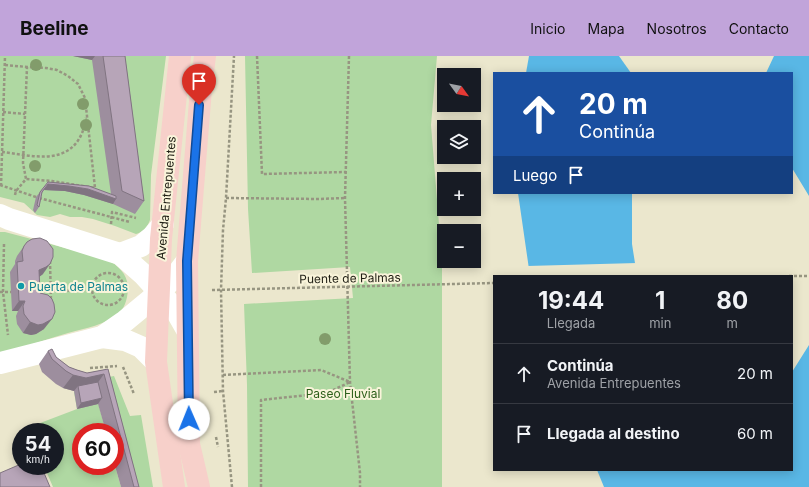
<!DOCTYPE html>
<html lang="es">
<head>
<meta charset="utf-8">
<style>
  :root { --surface:#171b24; --page:#20242c; --text:#f1f3f6; --muted:#9ea1a6; --line:#363941; --accent:#c1a4da }
  body { margin:0; font-family:Inter,sans-serif; background:var(--page); color:var(--text); height:100vh; display:flex; flex-direction:column; font-size:15px; white-space:nowrap }
  * { box-sizing:border-box; margin:0 }
  p { font-size:13px; color:var(--muted) }
  .icon { flex:none; width:22px; height:22px; fill:none; stroke:currentColor; stroke-width:2; stroke-linecap:round; stroke-linejoin:round }
  .map { position:relative; flex:1; overflow:hidden }
  .sheet { position:absolute; left:493px; top:219px; width:300px; height:196px; display:flex; flex-direction:column; background:var(--surface); border-radius:0px; box-shadow:0 2px 10px #0003 }
  .sheet>* { flex:none }
  .top-card { position:absolute; left:493px; top:16px; width:300px; height:122px; border-radius:0px; box-shadow:0 2px 10px #0003; background:#1a4fa0; color:#fff; overflow:hidden }
  .needle { width:26px; rotate:123deg }
  .controls { position:absolute; left:437px; top:12px; display:grid; gap:8px }
  .controls a { display:grid; place-items:center; width:44px; height:44px; border-radius:0px; background:var(--surface); box-shadow:0 2px 10px #0003; font-size:20px }
  .speed { position:absolute; left:12px; top:367px; display:flex; gap:8px; font-size:20px; font-weight:700; text-align:center }
  .speed>* { display:grid; place-content:center; width:52px; height:52px; border-radius:50%; background:var(--surface); box-shadow:0 2px 10px #0003; line-height:1 }
  .speed small { font-size:10px; font-weight:400 }
  .speed .limit { border:6px solid #d22; background:#fff; color:#111 }
  .pin { position:absolute; display:grid; place-items:center; width:34px; height:34px; color:#fff; margin:-41px -17px; border-radius:50% 50% 50% 0; rotate:-45deg; box-shadow:0 0 4px #0007 }
  .pin .icon { rotate:45deg }
  .me { position:absolute; width:44px; margin:-22px; rotate:359deg; stroke-linejoin:round; filter:drop-shadow(0 0 3px #0008) }
  .turn { display:flex; align-items:center; gap:14px; height:84px; padding:0 20px; font-size:18px }
  .turn .icon { width:52px; height:52px; stroke-width:2.5 }
  .turn b { display:block; font-size:28px; line-height:34px }
  .then { display:flex; align-items:center; height:38px; padding:0 20px; background:#0003; gap:8px; font-size:15px }
  .eta { display:flex; justify-content:space-evenly; align-items:center; height:68px; text-align:center }
  .eta b { font-size:24px; font-weight:700; line-height:28px }
  ul { padding:0; list-style:none }
  li { display:flex; align-items:center; gap:12px; height:60px; padding:0 20px; border-top:1px solid var(--line) }
  li div { flex:1 }
  li b { display:block; font-size:15px }
  li em { font-style:normal }
  header { display:flex; align-items:center; gap:24px; box-sizing:border-box; height:56px; padding:0 20px; background:var(--accent); color:#111 }
  header strong { font-size:19px }
  nav { display:flex; gap:22px; margin-inline-start:auto; font-size:14px }
  .map>svg:first-child { display:block }
  .green { fill:#afd8a2 }
  .water { fill:#59b7e5 }
  .pier { fill:#ebe7cd }
  .lines { fill:none; stroke-linecap:round; stroke-linejoin:round }
  .path { stroke:#979581; stroke-width:2.5; stroke-dasharray:3 2; stroke-linecap:butt }
  .minor { stroke:#fff; stroke-width:22 }
  .major { stroke:#f7d0ca; stroke-width:22 }
  .tree { fill:#829c6b }
  .wall { fill:#9d8e9e }
  .shaded-wall { fill:#807481 }
  .building { fill:#b7a5b8; stroke:#807481 }
  .route-casing { stroke:#114b97; stroke-width:10 }
  .route { stroke:#1a73e8; stroke-width:7 }
  .culture-dot { fill:#0f9aa8; stroke:#f9f4da; stroke-width:1.5 }
  .labels { text-anchor:middle; dominant-baseline:central; stroke-width:4; stroke-linejoin:round; paint-order:stroke }
  .street-label { font-size:12px; fill:#1f1e14; stroke:#f9f4da }
  .culture-label { font-size:12px; fill:#0d838f; stroke:#f9f4da; text-anchor:start }
  .park-label { font-size:12px; fill:#2c5f1a; stroke:#f9f4da }
</style>
</head>
<body>
<header>
<strong>Beeline</strong>
<nav><a>Inicio</a><a>Mapa</a><a>Nosotros</a><a>Contacto</a></nav>
</header>
<div class="map">
<svg width="809" height="431" viewBox="0 0 809 431">
  <rect width="100%" height="100%" fill="#ebe7cd"/>
  <g class="green">
    <path d="M0 0H166L151 119 150 164C147 172 143 176 136 178L115 170 93 163 82 161H70L60 158 50 161 37 159 24 147 0 141Z"/>
    <polygon points="245,0 437,0 431,69 442,206 442,431 248,431 247,329 244,248 353,242 350,211 252,217 248,153"/>
    <path d="M0 176H5L107 203C118 210 127 217 128 231 128 239 126 251 119 257 106 269 85 272 68 277 48 283 29 289 9 296H0Z"/>
    <polygon points="114,320 130,360 141,359 153,431 126,431 115,376 98,326 72,328"/>
    <polygon points="94,332 106,376 81,376 81,410 115,410 121,431 53,431 44,410 55,410 55,376 29,376 27,372 77,353 74,336"/>
  </g>
  <g class="water">
    <polygon points="529,0 619,0 631,17 526,17"/>
    <polygon points="774,0 809,0 809,140 792,112 792,17 766,17"/>
    <polygon points="518,137 632,137 632,188 637,220 530,220"/>
    <polygon points="809,289 809,431 604,431 597,414 792,414 792,316"/>
  </g>
  <polygon class="pier" points="637,207 639,220 528,220 527,210"/>
  <g class="lines">
    <g class="path">
      <polyline points="257,0 262,118 346,116"/>
      <polyline points="349,0 345,142 350,326 360,417 360,431"/>
      <polyline points="5,9 27,11 46,12 57,14 68,20 78,28 85,42 95,132 52,125 26,123"/>
      <polyline points="3,56 25,58"/>
      <path d="M2 96C29 99 68 111 82 77 84 73 84 67 86 62"/>
      <polyline points="0,129 36,141"/>
      <polyline points="1,130 5,0"/>
      <polyline points="15,139 16,135 26,123 23,107 27,11"/>
      <polyline points="39,142 130,166"/>
      <polyline points="226,142 318,143 345,142"/>
      <polyline points="111,168 112,156 136,162"/>
      <polyline points="4,188 3,236 8,279"/>
      <polyline points="50,205 51,246"/>
      <circle cx="108" cy="233" r="16"/>
      <polyline points="789,220 809,220"/>
      <polyline points="212,234 494,227"/>
      <polyline points="37,235 92,234"/>
      <polyline points="0,236 11,236"/>
      <polyline points="123,311 134,338"/>
      <polyline points="90,312 117,310"/>
      <polyline points="223,319 321,314 350,326"/>
      <polyline points="214,336 223,335"/>
      <polyline points="216,381 218,391"/>
      <polyline points="232,431 223,335 221,234 223,174 226,142 234,0"/>
      <polyline points="261,431 261,344 327,337 350,326"/>
    </g>
    <g class="minor">
      <polyline points="0,159 9,163 120,198 144,219 175,253 187,274"/>
      <polyline points="120,198 141,190 152,181 163,168"/>
      <polyline points="102,281 125,284 141,291 156,306"/>
      <polyline points="0,307 102,281 125,265 148,246 174,222 187,205"/>
    </g>
    <g class="major">
      <polyline points="174,431 156,306 161,183 180,0"/>
      <polyline points="199,431 189,388 187,205 201,33 205,0"/>
    </g>
  </g>
  <g class="tree">
    <circle cx="36" cy="9" r="6"/>
    <circle cx="83" cy="48" r="6"/>
    <circle cx="86" cy="69" r="6"/>
    <circle cx="35" cy="110" r="6"/>
    <circle cx="325" cy="283" r="6"/>
  </g>
  <g class="wall">
    <polygon points="73,0 125,0 144,145 135,158 113,148 84,139 65,135 44,134 42,137 39,151 35,157 33,154 36,141 48,126 111,138 92,4"/>
    <polygon points="24,190 43,218 39,221 40,237 44,273 36,278 31,279 23,277 17,268 16,260 18,255 12,255 10,216 15,208 15,205 17,200"/>
    <polygon points="48,295 69,311 77,314 87,317 108,313 139,431 121,431 115,410 115,376 106,376 98,348 77,353 74,335 63,332 56,328 42,316 39,308"/>
  </g>
  <g class="shaded-wall">
    <polygon points="73,0 95,0 92,4"/>
    <polygon points="48,128 69,130 88,133 116,143 113,148 84,139 65,135 44,134"/>
    <polygon points="50,208 43,218 39,221 39,214"/>
    <polygon points="19,245 25,245 18,255 12,255"/>
    <polygon points="52,263 44,273 36,278 31,279 23,277 30,266"/>
    <polygon points="104,318 94,332 78,330 74,335 63,332 73,319"/>
    <polygon points="102,342 98,348 77,353 81,347"/>
  </g>
  <g class="building">
    <polygon points="103,0 125,0 144,145 122,135"/>
    <polygon points="48,126 89,130 116,140 116,143 88,133 69,130 48,128 42,136 39,151 37,149 40,136"/>
    <polygon points="40,182 47,185 53,193 53,201 50,208 46,211 39,214 40,237 48,239 52,243 54,248 55,256 52,263 43,268 38,269 30,266 24,258 23,250 25,245 19,245 17,206 23,205 22,195 24,190 27,186 32,183"/>
    <polygon points="52,293 56,301 69,311 77,314 87,317 108,313 139,431 134,431 104,318 86,322 73,319 66,315 52,303 48,295"/>
    <polygon points="98,326 102,342 81,347 78,330"/>
    <polygon points="21,408 21,410 41,410 50,431 0,431 0,417"/>
  </g>
  <g class="lines">
    <defs>
      <polyline id="route" points="189,363 187,205 199,49"/>
    </defs>
    <use href="#route" class="route-casing"/>
    <use href="#route" class="route"/>
  </g>
  <circle class="culture-dot" cx="21" cy="230" r="4"/>
  <g class="labels">
    <g class="street-label">
      <text transform="translate(166 142) rotate(-85)">Avenida Entrepuentes</text>
      <text transform="translate(350 222) rotate(-1)">Puente de Palmas</text>
    </g>
    <g class="culture-label">
      <text x="29" y="230">Puerta de Palmas</text>
    </g>
    <g class="park-label">
      <text x="343" y="337">Paseo Fluvial</text>
    </g>
  </g>
</svg>
<div class="controls">
<a><svg class="needle" viewBox="-14 -14 28 28"><path d="M0-13l5 13h-10z" fill="#e53935"/><path d="M0 13l5-13h-10z" fill="#9ea1a6"/></svg></a>
<a><svg class="icon" aria-label="layers" viewBox="0 0 24 24"><path d="M12 4l9 5-9 5-9-5zM3 14l9 5 9-5"/></svg></a>
<a>+</a>
<a>−</a>
</div>
<div class="speed"><div>54<small>km/h</small></div><div class="limit">60</div></div>
<div class="pin" style="left:199px;top:49px;background:#d93025"><svg class="icon" aria-label="arrive" viewBox="0 0 24 24"><path d="M6 21V4h12l-3 4 3 4H6"/></svg></div>
<svg class="me" style="left:189px;top:363px" viewBox="-20 -20 40 40"><circle r="19" fill="#fff"/><path d="M0-13L10 11 0 6-10 11z" fill="#1a73e8"/></svg>
<div class="top-card">
<div class="turn"><svg class="icon" aria-label="ahead" viewBox="0 0 24 24"><path d="M12 20V5M6 11l6-6 6 6"/></svg><div><b>20 m</b>Continúa</div></div>
<div class="then">Luego<svg class="icon" aria-label="arrive" viewBox="0 0 24 24"><path d="M6 21V4h12l-3 4 3 4H6"/></svg></div>
</div>
<section class="sheet">
<div class="eta">
<div><b>19:44</b><p>Llegada</p></div>
<div><b>1</b><p>min</p></div>
<div><b>80</b><p>m</p></div>
</div>
<ul>
<li><svg class="icon" aria-label="ahead" viewBox="0 0 24 24"><path d="M12 20V5M6 11l6-6 6 6"/></svg><div><b>Continúa</b><p>Avenida Entrepuentes</p></div><em>20 m</em></li>
<li><svg class="icon" aria-label="arrive" viewBox="0 0 24 24"><path d="M6 21V4h12l-3 4 3 4H6"/></svg><div><b>Llegada al destino</b></div><em>60 m</em></li>
</ul>
</section>
</div>
</body>
</html>
